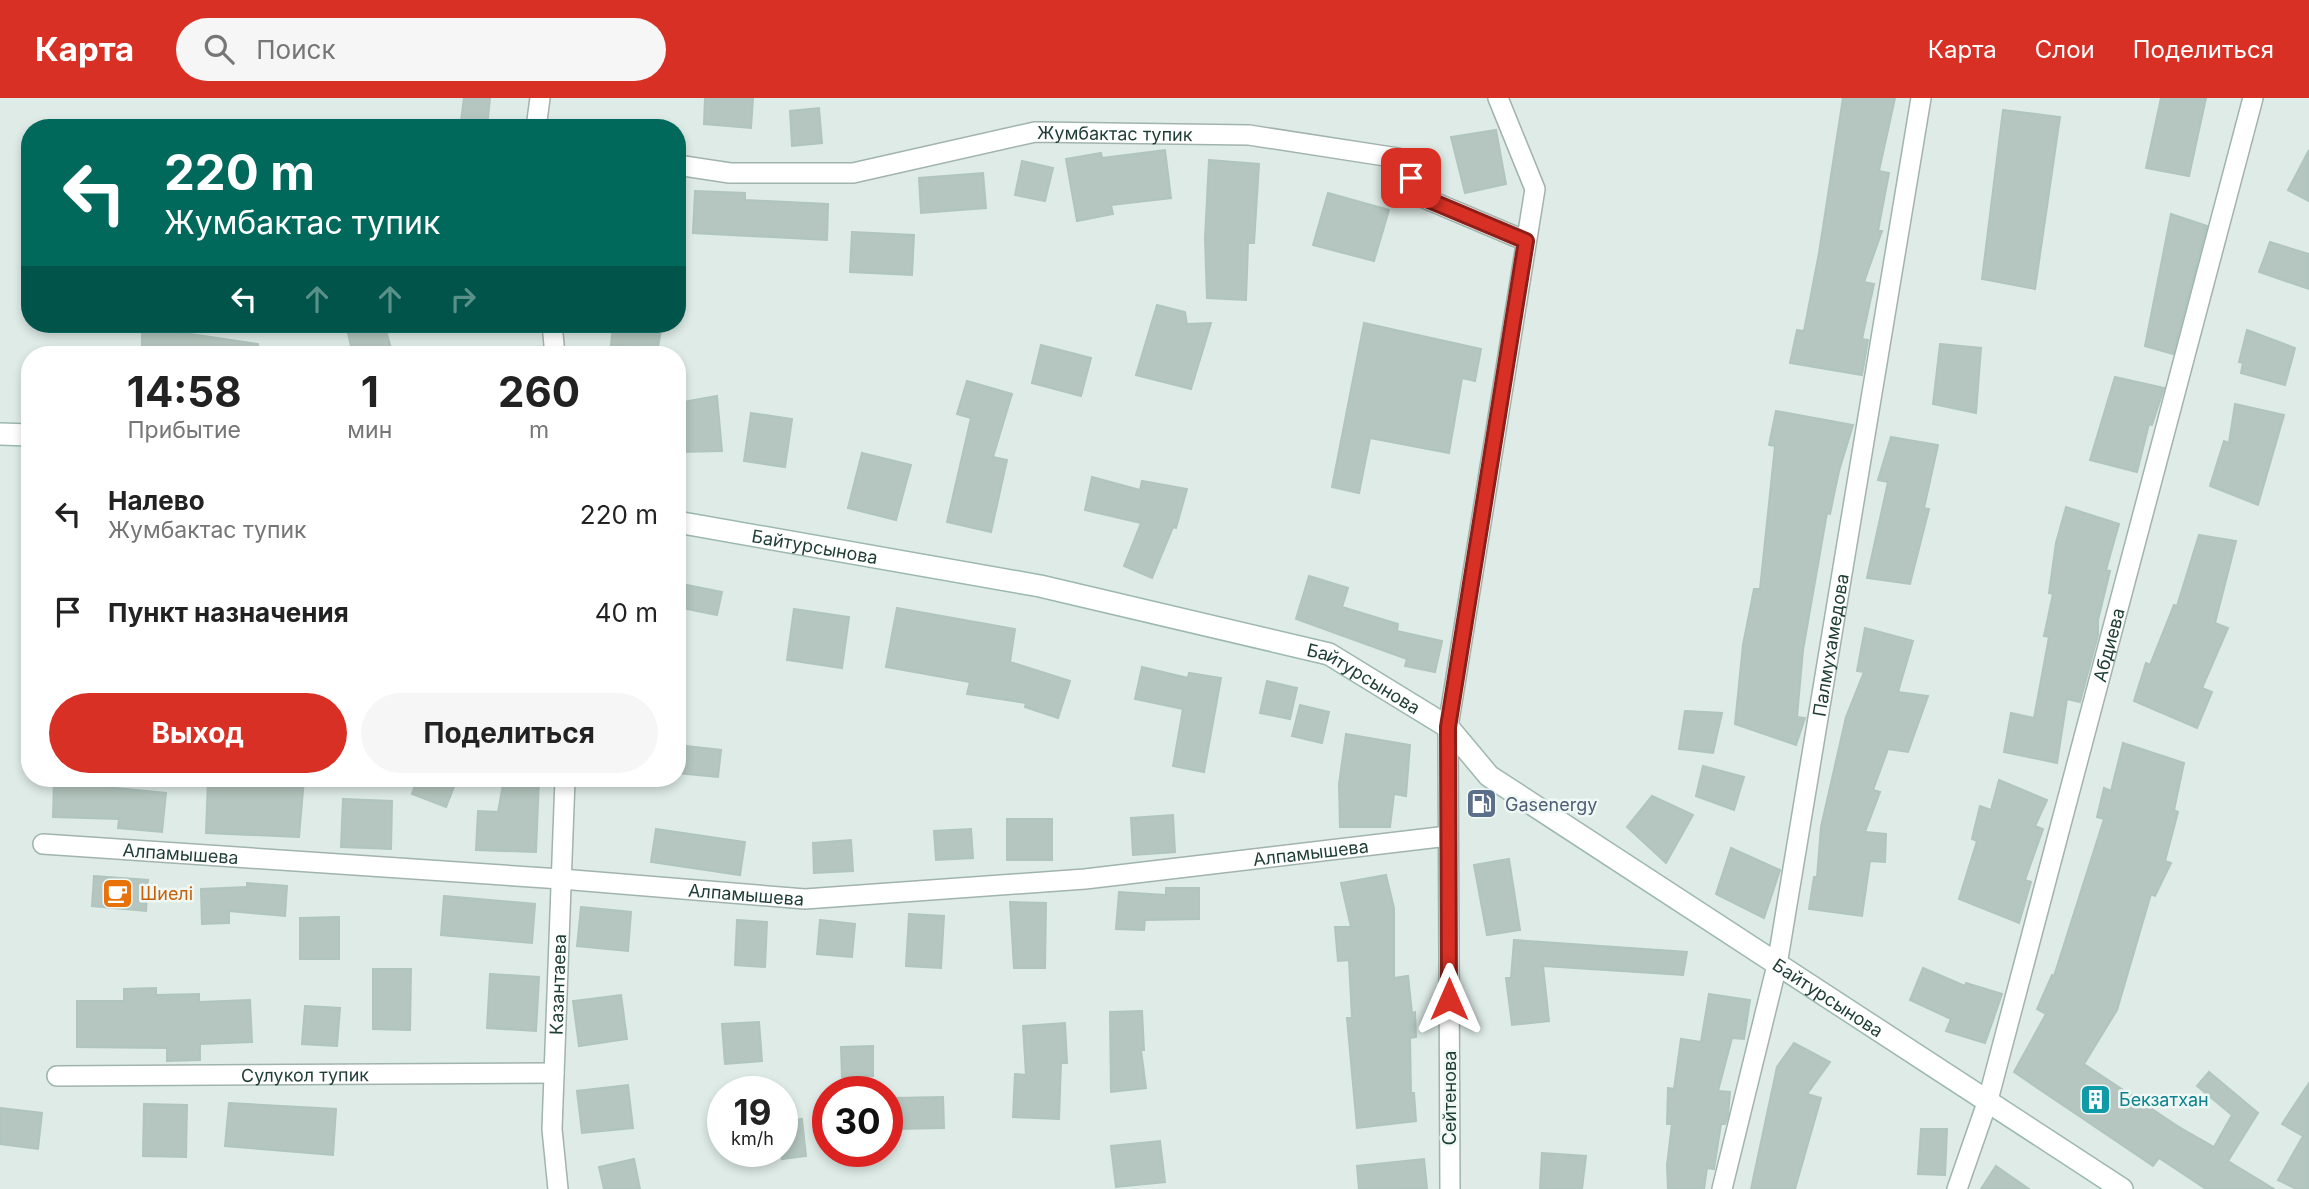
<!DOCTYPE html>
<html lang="ru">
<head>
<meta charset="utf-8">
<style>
  :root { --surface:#fff; --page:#f6f6f6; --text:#222; --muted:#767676; --accent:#d93025 }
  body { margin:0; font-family:Inter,sans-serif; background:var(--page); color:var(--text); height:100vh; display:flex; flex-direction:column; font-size:26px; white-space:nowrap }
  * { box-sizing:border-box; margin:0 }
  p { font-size:23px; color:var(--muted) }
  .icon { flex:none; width:38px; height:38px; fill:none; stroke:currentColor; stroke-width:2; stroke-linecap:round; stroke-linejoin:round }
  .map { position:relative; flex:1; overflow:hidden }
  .panel { position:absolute; left:21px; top:248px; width:665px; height:441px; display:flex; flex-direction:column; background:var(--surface); border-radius:28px; box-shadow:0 4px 10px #0003 }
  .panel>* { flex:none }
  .banner { position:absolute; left:21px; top:21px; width:665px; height:214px; border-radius:28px; box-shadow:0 4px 10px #0003; background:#00695c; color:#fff; overflow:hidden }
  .speed { position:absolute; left:707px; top:978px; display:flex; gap:14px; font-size:35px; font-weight:700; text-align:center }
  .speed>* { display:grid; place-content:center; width:91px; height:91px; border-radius:50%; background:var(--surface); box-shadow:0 4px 10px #0003; line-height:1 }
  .speed small { font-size:18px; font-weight:400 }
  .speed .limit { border:10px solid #d22; background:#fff; color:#111 }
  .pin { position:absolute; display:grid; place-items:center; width:60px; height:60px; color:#fff; margin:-30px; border-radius:14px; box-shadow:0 4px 10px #0006 }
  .me { position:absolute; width:77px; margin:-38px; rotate:0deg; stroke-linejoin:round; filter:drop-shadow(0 0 5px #0008) }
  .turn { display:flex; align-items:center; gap:24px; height:147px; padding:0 28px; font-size:32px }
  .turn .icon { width:91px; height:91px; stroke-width:2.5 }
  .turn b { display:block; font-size:49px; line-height:60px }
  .lanes { display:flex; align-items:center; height:66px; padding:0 28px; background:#0003; justify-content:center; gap:35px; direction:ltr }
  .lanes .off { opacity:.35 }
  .eta { display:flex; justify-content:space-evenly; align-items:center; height:119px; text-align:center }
  .eta b { font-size:42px; font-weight:700; line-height:49px }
  .cta { display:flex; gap:14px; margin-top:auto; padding:14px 28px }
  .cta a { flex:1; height:80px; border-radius:42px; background:var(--accent); color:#fff; font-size:28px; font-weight:700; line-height:80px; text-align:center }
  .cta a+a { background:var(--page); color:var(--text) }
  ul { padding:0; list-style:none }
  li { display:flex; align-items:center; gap:21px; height:98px; padding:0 28px }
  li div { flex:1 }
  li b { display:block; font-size:26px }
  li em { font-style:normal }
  header { display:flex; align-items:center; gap:42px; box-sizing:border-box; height:98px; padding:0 35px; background:var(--accent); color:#fff }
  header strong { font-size:33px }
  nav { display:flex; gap:38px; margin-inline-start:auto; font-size:24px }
  .search { width:490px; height:63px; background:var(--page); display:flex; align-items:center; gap:18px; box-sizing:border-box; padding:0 24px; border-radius:38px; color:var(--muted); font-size:26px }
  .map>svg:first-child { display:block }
  .building { fill:#b4c6bf; stroke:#b0c5bd; stroke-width:2 }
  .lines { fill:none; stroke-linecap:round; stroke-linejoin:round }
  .minor-casing { stroke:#a1b3ad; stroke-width:22 }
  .secondary-casing { stroke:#9cb8af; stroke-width:24 }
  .minor { stroke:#fff; stroke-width:19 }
  .secondary { stroke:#fff; stroke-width:21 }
  .route-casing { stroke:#8d1f18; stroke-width:18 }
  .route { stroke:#d93025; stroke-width:12 }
  .labels { text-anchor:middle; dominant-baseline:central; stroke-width:5; stroke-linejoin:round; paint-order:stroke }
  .street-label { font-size:18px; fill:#1e3d35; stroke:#eff8f4 }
  .service-label { font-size:18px; fill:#4e5e75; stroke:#eff8f4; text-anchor:start }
  .food-label { font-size:18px; fill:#c56008; stroke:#eff8f4; text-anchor:start }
  .culture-label { font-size:18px; fill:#0d838f; stroke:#eff8f4; text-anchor:start }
</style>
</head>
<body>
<header>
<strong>Карта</strong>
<div class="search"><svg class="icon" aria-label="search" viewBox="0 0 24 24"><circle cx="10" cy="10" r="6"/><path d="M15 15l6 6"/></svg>Поиск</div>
<nav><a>Карта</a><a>Слои</a><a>Поделиться</a></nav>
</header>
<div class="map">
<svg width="2309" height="1091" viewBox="0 0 2309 1091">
  <rect width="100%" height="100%" fill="#deebe6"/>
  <g class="building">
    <polygon points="464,0 490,0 487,30 460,30"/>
    <polygon points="705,0 753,0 751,30 704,26"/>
    <polygon points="1843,0 1895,0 1879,73 1889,75 1878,133 1882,133 1864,184 1874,186 1862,241 1868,242 1862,277 1790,265 1797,232 1804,233 1819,155"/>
    <polygon points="2161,0 2206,0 2189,78 2146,70"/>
    <polygon points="819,10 822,45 792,48 790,13"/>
    <polygon points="2003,12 2060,19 2035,191 1982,181"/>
    <polygon points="1496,32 1506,86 1465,95 1451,39"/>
    <polygon points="1165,52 1171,100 1111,107 1113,116 1077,123 1066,61 1101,55 1102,60"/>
    <polygon points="2309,52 2309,103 2288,92"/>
    <polygon points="1209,62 1259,66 1254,145 1248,145 1246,202 1207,200 1205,140"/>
    <polygon points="1022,63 1053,70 1045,103 1015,97"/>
    <polygon points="983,75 986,110 921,115 919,80"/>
    <polygon points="695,93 745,95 745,102 828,106 827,142 693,135"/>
    <polygon points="1328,95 1389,112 1374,163 1313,147"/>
    <polygon points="2171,116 2207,128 2173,256 2145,248"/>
    <polygon points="852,134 914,137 912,177 850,174"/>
    <polygon points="2270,144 2309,156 2309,191 2259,174"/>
    <polygon points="1157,207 1185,214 1187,226 1211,225 1191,291 1136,277"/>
    <polygon points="1364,225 1481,251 1475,283 1462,280 1449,355 1370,340 1359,395 1332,389"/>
    <polygon points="346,226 384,226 393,257 353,257"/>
    <polygon points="613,226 662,226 658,249 611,247"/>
    <polygon points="142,227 177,227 177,234 258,246 257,257 142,257"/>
    <polygon points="2247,232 2295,250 2285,287 2241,275 2243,265 2239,264"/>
    <polygon points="1940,246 1981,250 1976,315 1933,306"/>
    <polygon points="1041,247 1091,260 1081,298 1032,285"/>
    <polygon points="2115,279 2164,290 2152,327 2149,326 2137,374 2090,362"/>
    <polygon points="967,283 1012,296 993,359 1007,362 991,434 947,424 971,320 957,316"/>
    <polygon points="717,298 722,353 680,354 677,305"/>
    <polygon points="2235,306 2284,317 2258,407 2210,388 2224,343 2229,345"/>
    <polygon points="1776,313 1853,327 1839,373 1830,416 1827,415 1803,552 1797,619 1805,620 1796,647 1735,626 1743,547 1754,491 1760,491 1775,348 1769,347"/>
    <polygon points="751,315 792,321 785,369 744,363"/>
    <polygon points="1891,339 1938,347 1924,410 1929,411 1910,486 1867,480 1888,384 1878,382"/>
    <polygon points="862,355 911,367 896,422 848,410"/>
    <polygon points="1092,379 1140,392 1142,383 1187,391 1176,430 1173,429 1152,480 1124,468 1141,425 1085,412"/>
    <polygon points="2066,409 2119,426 2106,472 2110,473 2098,522 2098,537 2080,604 2067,601 2057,665 2004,654 2011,615 2034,620 2049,539 2044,538 2053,496 2049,495 2056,445"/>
    <polygon points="2199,437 2236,443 2215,525 2228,530 2202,590 2212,594 2197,630 2134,603 2146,565 2150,567 2174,507 2177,508"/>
    <polygon points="1309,478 1348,490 1342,509 1398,526 1397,533 1442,543 1435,574 1405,568 1407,561 1296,521"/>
    <polygon points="677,485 722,494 717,517 677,509"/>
    <polygon points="897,510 1015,531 1010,564 1070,583 1058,620 1025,609 1026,605 967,596 970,584 886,569"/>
    <polygon points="794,511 849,519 842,570 787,562"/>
    <polygon points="1865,530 1913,543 1898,594 1928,598 1908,654 1888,651 1873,692 1880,694 1865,734 1886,736 1885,764 1870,763 1862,818 1809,811 1814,779 1817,779 1821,729 1846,619 1864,574 1857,573"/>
    <polygon points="1142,569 1188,580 1189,575 1221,580 1204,674 1173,668 1183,611 1135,601"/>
    <polygon points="1267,583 1297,590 1290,621 1260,615"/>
    <polygon points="1300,607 1329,614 1322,645 1292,638"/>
    <polygon points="1685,613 1722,615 1713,655 1679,651"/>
    <polygon points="1346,636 1410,647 1406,698 1394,696 1390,729 1340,729 1339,686"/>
    <polygon points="2123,645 2184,665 2174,712 2178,714 2165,763 2171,765 2155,798 2151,796 2117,912 2084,966 2179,1029 2214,1049 2232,1017 2197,988 2209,974 2258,1015 2228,1063 2274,1091 2206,1091 2159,1060 2153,1068 2014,974 2046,916 2037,911 2052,877 2054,878 2104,721 2097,719 2104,690 2111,693"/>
    <polygon points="677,647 721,652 718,679 677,675"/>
    <polygon points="1703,668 1744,679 1734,712 1696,698"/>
    <polygon points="54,681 95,681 95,688 166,695 162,734 118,730 119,721 53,719"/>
    <polygon points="208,681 304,681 299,739 206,735"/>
    <polygon points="417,681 457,681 446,709 412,696"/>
    <polygon points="504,681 539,681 536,754 476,752 478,713 498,714"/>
    <polygon points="1999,682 2047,702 2035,728 2043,731 2025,782 2031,784 2019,825 1959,801 1977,743 1972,741 1980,708 1991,712"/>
    <polygon points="1652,698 1693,717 1666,765 1627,729"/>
    <polygon points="343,701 392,703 391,751 341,749"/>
    <polygon points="1173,717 1175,754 1133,757 1131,720"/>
    <rect x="1007" y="721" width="45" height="41"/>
    <polygon points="656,731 745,744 740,777 651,764"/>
    <polygon points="971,731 973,760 936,762 934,733"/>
    <polygon points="851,742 853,773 814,775 813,745"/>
    <polygon points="1731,750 1780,772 1764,820 1716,796"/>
    <polygon points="1509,761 1520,832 1487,837 1474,767"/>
    <polygon points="1386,777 1394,810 1394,880 1408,878 1412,915 1415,914 1416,939 1410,940 1411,995 1414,995 1416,1023 1357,1030 1347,920 1352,920 1349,862 1338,863 1335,829 1351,829 1341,785"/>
    <polygon points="94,778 148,782 146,813 92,808"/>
    <polygon points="247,785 287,788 285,818 229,813 229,825 202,826 201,791 247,789"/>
    <polygon points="1166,790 1199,790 1199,821 1145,822 1144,832 1116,831 1119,794 1166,797"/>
    <polygon points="444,798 535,806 532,845 441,837"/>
    <polygon points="1010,804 1046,805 1045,870 1014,870"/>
    <polygon points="581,809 631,814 628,853 577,848"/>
    <polygon points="909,816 944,818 941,870 906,868"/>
    <polygon points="339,819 339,861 300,861 300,820"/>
    <polygon points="737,822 767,824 765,869 735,867"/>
    <polygon points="820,822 855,826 852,859 817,856"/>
    <polygon points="1514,842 1687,854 1683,877 1543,868 1549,923 1512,927 1506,880 1511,880"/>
    <polygon points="1923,870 1965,888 1966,885 2002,896 1985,945 1946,933 1951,921 1910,902"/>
    <polygon points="373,871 411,871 410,932 373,931"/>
    <polygon points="490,876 539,879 536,933 487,930"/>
    <polygon points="156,890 156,897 199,896 199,904 250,902 252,944 200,946 200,962 167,963 167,950 77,949 77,903 124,903 124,891"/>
    <polygon points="1709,896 1750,902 1744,941 1732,940 1718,993 1730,994 1728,1017 1725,1026 1721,1026 1714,1071 1707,1070 1704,1091 1668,1091 1667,1067 1672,1026 1667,1026 1668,990 1674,991 1681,941 1701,944"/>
    <polygon points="621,897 627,941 579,948 573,903"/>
    <polygon points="305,908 340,910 337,948 302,946"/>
    <polygon points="1142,913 1144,952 1141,952 1146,990 1111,994 1110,914"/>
    <polygon points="759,924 762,963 725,966 722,926"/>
    <polygon points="1065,925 1067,965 1061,965 1059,1021 1013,1019 1015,976 1026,977 1023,928"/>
    <polygon points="1794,945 1830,964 1807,996 1821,1000 1795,1091 1751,1091 1777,969"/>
    <polygon points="873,948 873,978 842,979 841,949"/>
    <polygon points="2309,985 2309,1091 2296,1091 2278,1082 2303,1038 2282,1026"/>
    <polygon points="628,987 633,1030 582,1035 577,993"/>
    <polygon points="943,999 944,1030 894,1031 894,1000"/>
    <polygon points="229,1005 336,1011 333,1057 225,1048"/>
    <polygon points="144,1006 187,1007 186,1059 143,1058"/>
    <polygon points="0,1010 42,1015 38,1051 0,1046"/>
    <polygon points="802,1021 806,1058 782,1061 782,1024"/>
    <polygon points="1921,1031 1947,1031 1945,1077 1918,1076"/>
    <polygon points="1160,1043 1165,1084 1116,1089 1111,1048"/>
    <polygon points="1542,1055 1586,1058 1582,1091 1540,1091"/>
    <polygon points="634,1061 640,1091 604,1091 599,1069"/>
    <polygon points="1424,1061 1427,1090 1359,1091 1357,1068"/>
    <polygon points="1996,1068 2029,1091 1981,1091"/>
  </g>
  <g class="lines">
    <defs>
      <g id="minor">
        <polyline points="536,30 540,0"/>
        <path id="s1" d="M677 67 730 75H853L1035 34 1249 37 1398 60 1424 100 1526 143"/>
        <polyline points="552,226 555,257"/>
        <path id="s2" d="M43 746 561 781 805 801 1085 781 1448 738"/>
        <path id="s3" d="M57 978 554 975"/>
        <path id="s4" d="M558 1091 552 1031 565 681"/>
        <polyline points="1450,1091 1448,629 1535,91 1498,0"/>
        <path id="s5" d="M1722 1091 1777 867 1921 0"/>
        <path id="s6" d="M1957 1091 1988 1002 2253 0"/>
      </g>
      <g id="secondary">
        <polyline points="0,336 30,337"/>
        <path id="s7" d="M677 424 1040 488 1329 556 1448 629 1489 678 2122 1091"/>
      </g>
    </defs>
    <use href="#minor" class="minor-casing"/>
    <use href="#secondary" class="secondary-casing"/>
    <use href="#minor" class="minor"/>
    <use href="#secondary" class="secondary"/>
  </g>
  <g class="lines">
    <defs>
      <polyline id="route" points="1411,80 1424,100 1526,143 1448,629 1449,901"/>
    </defs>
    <use href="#route" class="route-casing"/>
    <use href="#route" class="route"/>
  </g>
  <defs>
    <symbol id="fuel-square" viewBox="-11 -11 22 22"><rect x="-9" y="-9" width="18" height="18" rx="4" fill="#5c6f8a" stroke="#eff8f4"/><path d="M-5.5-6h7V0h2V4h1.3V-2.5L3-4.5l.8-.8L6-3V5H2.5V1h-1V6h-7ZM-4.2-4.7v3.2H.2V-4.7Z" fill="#fff"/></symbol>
    <symbol id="cafe-square" viewBox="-11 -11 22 22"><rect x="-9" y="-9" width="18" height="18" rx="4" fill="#e8710a" stroke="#eff8f4"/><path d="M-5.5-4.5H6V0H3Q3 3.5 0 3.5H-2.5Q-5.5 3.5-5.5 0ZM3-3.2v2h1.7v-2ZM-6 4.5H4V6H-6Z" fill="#fff"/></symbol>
    <symbol id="building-square" viewBox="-11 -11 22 22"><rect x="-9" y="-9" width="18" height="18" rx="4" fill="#0f9aa8" stroke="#eff8f4"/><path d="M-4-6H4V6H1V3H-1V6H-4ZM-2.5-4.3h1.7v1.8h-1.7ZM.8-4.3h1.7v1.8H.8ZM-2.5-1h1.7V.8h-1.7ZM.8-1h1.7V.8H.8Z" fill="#fff"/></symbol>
  </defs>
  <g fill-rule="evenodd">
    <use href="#fuel-square" x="1464" y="688" width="35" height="35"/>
    <use href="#cafe-square" x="100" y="778" width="35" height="35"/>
    <use href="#building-square" x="2078" y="984" width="35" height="35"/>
  </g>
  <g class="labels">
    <g class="street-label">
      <text stroke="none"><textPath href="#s1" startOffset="443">Жумбактас тупик</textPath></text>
      <text stroke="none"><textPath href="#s7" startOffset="140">Байтурсынова</textPath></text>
      <text stroke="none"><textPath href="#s6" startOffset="565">Абдиева</textPath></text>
      <text stroke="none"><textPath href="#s5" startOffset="555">Палмухамедова</textPath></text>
      <text stroke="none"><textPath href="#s7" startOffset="707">Байтурсынова</textPath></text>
      <text stroke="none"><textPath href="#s2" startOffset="1272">Алпамышева</textPath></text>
      <text stroke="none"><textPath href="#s2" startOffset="138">Алпамышева</textPath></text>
      <text stroke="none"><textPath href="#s2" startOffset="705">Алпамышева</textPath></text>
      <text stroke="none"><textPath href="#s4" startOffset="205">Казантаева</textPath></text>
      <text stroke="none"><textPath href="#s7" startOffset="1274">Байтурсынова</textPath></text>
      <text stroke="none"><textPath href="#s3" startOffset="248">Сулукол тупик</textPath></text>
      <text transform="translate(1449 1000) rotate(-90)">Сейтенова</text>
    </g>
    <g class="service-label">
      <text x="1505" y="706">Gasenergy</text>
    </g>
    <g class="food-label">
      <text x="140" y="795">Шиелі</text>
    </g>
    <g class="culture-label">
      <text x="2119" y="1001">Бекзатхан</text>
    </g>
  </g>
</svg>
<div class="speed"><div>19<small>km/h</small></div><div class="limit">30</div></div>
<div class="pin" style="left:1411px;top:80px;background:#d93025"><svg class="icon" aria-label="arrive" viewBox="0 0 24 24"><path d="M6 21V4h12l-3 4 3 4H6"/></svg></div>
<svg class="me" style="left:1449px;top:901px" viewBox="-20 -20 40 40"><path d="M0-17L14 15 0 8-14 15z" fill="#d93025" stroke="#fff" stroke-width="4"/></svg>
<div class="banner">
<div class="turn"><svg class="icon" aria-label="left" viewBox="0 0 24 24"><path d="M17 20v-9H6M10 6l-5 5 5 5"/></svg><div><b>220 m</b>Жумбактас тупик</div></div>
<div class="lanes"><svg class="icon" aria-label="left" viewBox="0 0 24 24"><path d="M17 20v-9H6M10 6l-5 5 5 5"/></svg><svg class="icon off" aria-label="ahead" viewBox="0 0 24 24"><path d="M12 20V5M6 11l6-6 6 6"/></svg><svg class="icon off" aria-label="ahead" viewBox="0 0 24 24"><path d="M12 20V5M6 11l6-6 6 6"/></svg><svg class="icon off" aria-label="right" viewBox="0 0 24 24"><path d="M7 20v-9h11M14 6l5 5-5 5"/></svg></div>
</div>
<section class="panel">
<div class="eta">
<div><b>14:58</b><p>Прибытие</p></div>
<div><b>1</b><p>мин</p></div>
<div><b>260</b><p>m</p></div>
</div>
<ul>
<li><svg class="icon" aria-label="left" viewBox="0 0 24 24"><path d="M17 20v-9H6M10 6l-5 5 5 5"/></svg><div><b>Налево</b><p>Жумбактас тупик</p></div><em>220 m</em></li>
<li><svg class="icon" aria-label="arrive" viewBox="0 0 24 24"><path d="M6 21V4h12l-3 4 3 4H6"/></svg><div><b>Пункт назначения</b></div><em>40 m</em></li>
</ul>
<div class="cta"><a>Выход</a><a>Поделиться</a></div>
</section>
</div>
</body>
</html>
